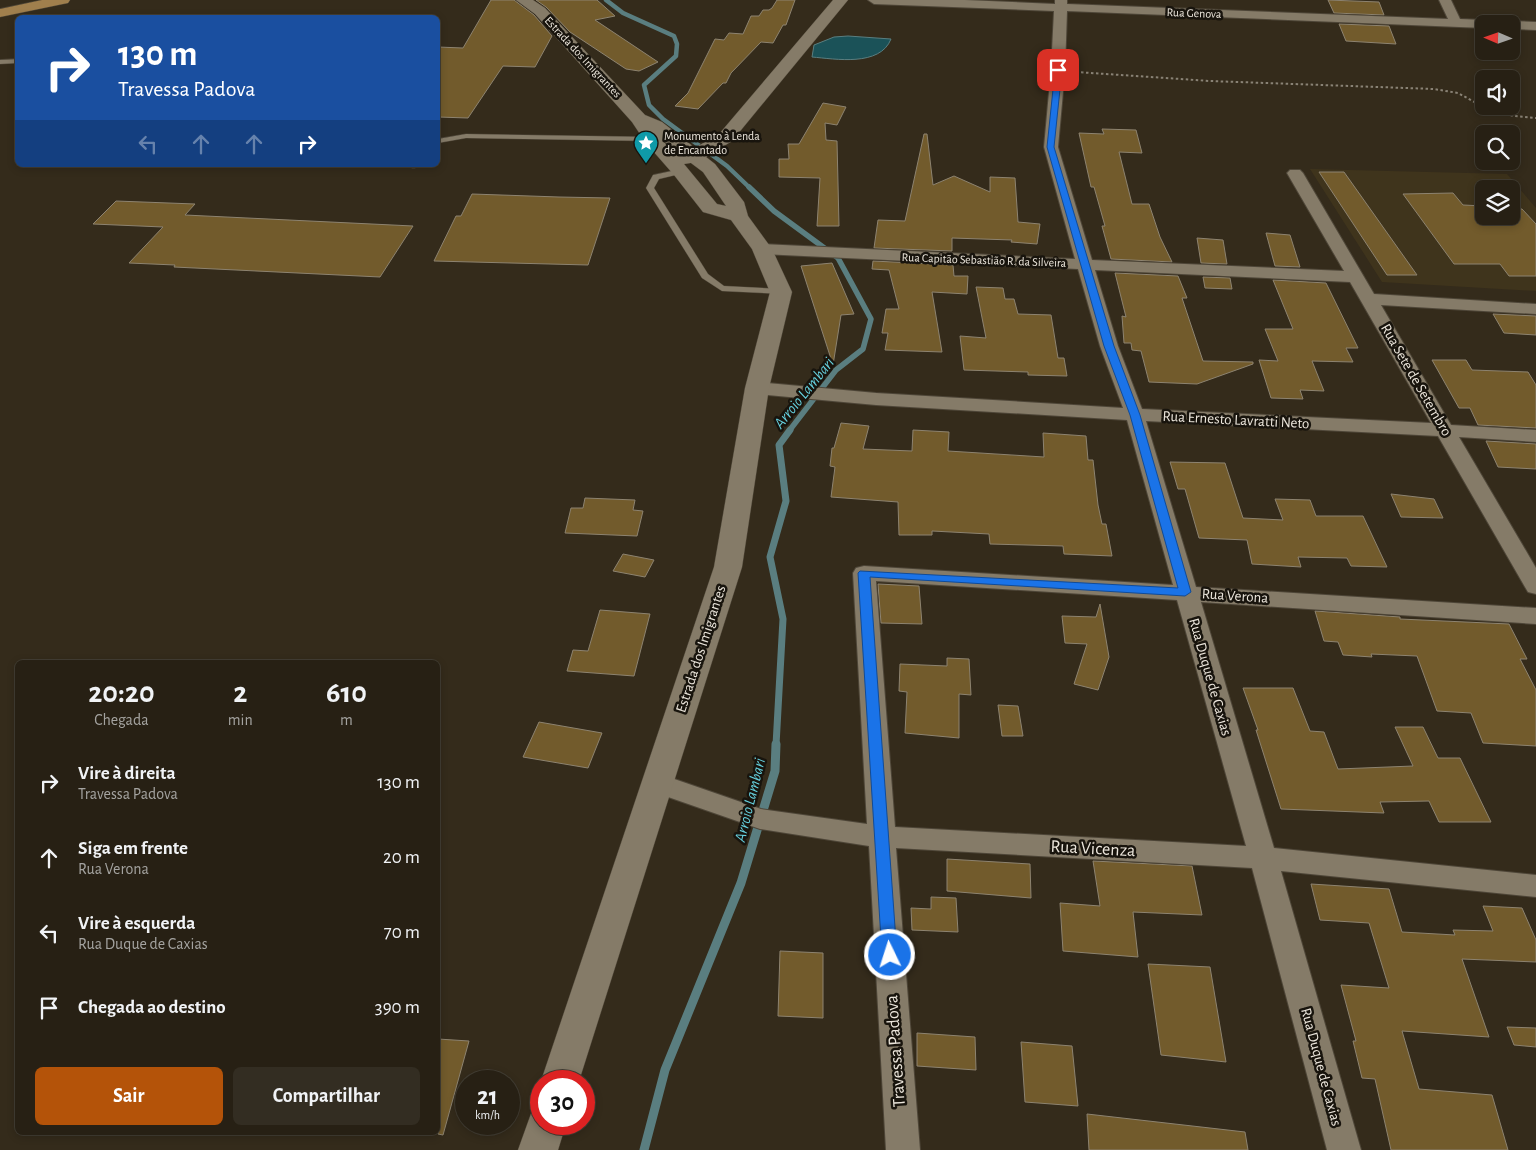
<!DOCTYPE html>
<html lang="pt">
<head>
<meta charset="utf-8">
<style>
  :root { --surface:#272014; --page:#332d22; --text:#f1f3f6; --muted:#a4a3a0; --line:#433e34; --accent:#b45309 }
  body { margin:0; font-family:"Alegreya Sans",sans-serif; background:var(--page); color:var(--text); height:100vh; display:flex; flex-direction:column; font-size:19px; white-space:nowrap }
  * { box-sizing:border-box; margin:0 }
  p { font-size:16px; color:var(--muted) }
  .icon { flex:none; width:28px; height:28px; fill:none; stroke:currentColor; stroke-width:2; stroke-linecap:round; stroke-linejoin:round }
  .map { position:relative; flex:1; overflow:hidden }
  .side { position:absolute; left:15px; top:660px; width:425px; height:475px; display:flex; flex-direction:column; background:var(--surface); border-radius:8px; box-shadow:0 2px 8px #0003,0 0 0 1px var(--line) }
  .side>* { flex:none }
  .guide { position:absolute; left:15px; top:15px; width:425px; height:152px; border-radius:8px; box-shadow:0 2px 8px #0003,0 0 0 1px var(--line); background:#1a4fa0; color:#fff; overflow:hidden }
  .needle { width:32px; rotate:272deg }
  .buttons { position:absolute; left:1475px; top:15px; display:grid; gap:10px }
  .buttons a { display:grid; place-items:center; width:45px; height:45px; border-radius:8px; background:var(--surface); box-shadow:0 2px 8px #0003,0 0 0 1px var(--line); font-size:25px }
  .speed { position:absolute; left:455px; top:1070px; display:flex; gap:10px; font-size:25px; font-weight:700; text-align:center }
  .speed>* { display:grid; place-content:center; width:65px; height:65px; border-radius:50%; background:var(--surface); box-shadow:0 2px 8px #0003,0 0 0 1px var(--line); line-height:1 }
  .speed small { font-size:12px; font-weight:400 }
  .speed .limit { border:8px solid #d22; background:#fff; color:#111 }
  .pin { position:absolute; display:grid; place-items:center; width:42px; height:42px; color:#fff; margin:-21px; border-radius:10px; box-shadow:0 2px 8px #0006 }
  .me { position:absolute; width:55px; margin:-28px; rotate:356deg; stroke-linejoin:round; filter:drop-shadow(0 0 4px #0008) }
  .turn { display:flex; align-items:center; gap:18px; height:105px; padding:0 20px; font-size:22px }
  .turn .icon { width:65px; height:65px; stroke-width:2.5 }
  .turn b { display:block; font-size:35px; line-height:42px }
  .lanes { display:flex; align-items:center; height:48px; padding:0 20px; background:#0003; justify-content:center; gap:25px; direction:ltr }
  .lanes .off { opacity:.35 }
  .eta { display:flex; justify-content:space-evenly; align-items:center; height:85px; text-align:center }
  .eta b { font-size:30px; font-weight:700; line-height:35px }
  .action { display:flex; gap:10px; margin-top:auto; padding:10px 20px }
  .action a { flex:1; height:58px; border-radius:8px; background:var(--accent); color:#fff; font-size:20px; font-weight:700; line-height:58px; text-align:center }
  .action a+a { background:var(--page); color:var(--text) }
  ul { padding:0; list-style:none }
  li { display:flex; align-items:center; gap:15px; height:75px; padding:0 20px }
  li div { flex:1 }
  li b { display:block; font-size:19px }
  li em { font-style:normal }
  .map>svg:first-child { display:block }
  .built { fill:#3f341c; fill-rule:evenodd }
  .water { fill:#1b5258; stroke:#5a7e80 }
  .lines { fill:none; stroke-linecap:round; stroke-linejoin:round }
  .stream-far3 { stroke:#5a7e80; stroke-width:4.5 }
  .stream-far2 { stroke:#5a7e80; stroke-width:5.5 }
  .stream-far1 { stroke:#5a7e80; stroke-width:7 }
  .stream { stroke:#5a7e80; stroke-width:9 }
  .building { fill:#725b2c; stroke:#8d8370 }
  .service-casing { stroke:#4e4638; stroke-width:1 }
  .minor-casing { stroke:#4e4638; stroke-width:2 }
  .tertiary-casing { stroke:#4e4638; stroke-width:1 }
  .primary-casing { stroke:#4e4638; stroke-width:1 }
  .path { stroke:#898275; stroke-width:2; stroke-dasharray:2.5 2.5; stroke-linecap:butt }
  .service { fill:#857b68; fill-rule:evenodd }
  .minor { fill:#857b68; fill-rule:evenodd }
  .tertiary { fill:#857b68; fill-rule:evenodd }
  .primary { fill:#a07f4d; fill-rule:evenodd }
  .route { fill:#1a73e8; stroke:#114b97 }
  .labels { text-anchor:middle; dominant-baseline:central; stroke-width:5; stroke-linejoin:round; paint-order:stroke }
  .far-street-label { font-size:12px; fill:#ece6dc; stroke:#18140d }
  .far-poi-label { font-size:12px; fill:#ece6dc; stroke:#18140d; text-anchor:start }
  .street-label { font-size:15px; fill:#ece6dc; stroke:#18140d }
  .water-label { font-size:16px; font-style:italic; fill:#66d2e0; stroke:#18140d }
  .near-street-label { font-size:18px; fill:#ece6dc; stroke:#18140d }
</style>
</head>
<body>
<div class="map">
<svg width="1536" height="1150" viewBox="0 0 1536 1150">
  <rect width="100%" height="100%" fill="#342b1b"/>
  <path class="built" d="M1310 169 1507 174 1536 208V291L1382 282ZM1484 189H1511V216H1484Z"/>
  <path class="water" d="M848 36 891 39C880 67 835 59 812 57L814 45 834 37Z"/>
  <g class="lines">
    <polyline class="stream-far3" points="606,0 623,13 674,36 677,44 676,56 644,85 649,105 663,119 727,166 751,189"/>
    <polyline class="stream-far2" points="749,187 774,211 838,258 871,319 863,349 836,370 789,431"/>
    <polyline class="stream-far1" points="776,745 783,619 770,557 786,501 779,445 790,430"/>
    <polyline class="stream" points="644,1150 665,1070 741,883 775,771 776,744"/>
  </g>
  <g class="building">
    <polygon points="491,0 514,0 534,15 552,36 535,67 503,66 468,118 438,117 438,47 463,48"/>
    <polygon points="536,0 597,0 615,16 595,20 658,62 639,71 626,69 570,32 546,7"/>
    <polygon points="777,0 795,0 786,25 783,25 773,43 761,42 731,73 726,83 723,83 698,109 675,106 688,93 715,39 724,40 729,33 743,34 751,16 759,16 763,10 769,10 772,8"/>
    <polygon points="1328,0 1379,2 1384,15 1334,13"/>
    <polygon points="1339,24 1389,26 1396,44 1346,41"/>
    <polygon points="823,103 846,107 837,125 825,123 826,140 837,141 839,226 817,226 820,178 779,177 779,159 789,159 788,144 799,144"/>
    <polygon points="1102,129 1136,130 1142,153 1119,152 1132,204 1149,204 1160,237 1172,262 1111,259 1102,226 1105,226 1094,187 1091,187 1079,133 1104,134"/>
    <polygon points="924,134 927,134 933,185 954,176 990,192 990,177 1015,178 1018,222 1040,224 1037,244 1011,242 1012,240 952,238 952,251 874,248 878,220 905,221"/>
    <polygon points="1319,172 1344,172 1417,275 1387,275"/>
    <polygon points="1453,193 1463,205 1484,206 1484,216 1511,216 1511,209 1522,209 1536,224 1536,276 1509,276 1500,264 1454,264 1403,194"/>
    <polygon points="472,194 559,197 610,198 588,265 434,261 456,216 461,216"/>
    <polygon points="116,201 195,204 185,215 413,226 380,277 174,267 175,265 129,263 163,227 93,224"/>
    <polygon points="1266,233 1290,235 1300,267 1275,266"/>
    <polygon points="1197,238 1223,240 1227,264 1201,263"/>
    <polygon points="873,261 953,265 954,276 968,276 967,294 932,292 942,352 885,350 888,333 882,333 886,309 899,309 889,270 872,269"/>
    <polygon points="832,263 854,314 841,315 833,365 801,266"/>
    <polygon points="1115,273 1178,276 1187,298 1182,298 1203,361 1253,362 1253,364 1197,384 1149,382 1141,351 1132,350 1131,343 1124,343 1122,316 1126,317"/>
    <polygon points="1203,277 1230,278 1232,289 1205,288"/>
    <polygon points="1273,280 1326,283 1358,348 1346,348 1353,362 1312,361 1324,391 1300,390 1303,399 1271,398 1259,360 1278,361 1265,329 1293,329"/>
    <polygon points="976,287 1003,288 1005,299 1014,299 1018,314 1051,315 1058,358 1064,358 1067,376 1028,375 1028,372 964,370 960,336 986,338"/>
    <polygon points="1493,314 1536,316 1536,335 1504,333"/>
    <polygon points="1432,360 1466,360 1472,370 1528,372 1536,385 1536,428 1478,425 1470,408 1459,408"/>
    <polygon points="841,423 869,426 863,449 912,451 913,430 949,432 948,451 1044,457 1043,433 1086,436 1088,460 1093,460 1098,505 1102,524 1106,524 1112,556 1064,554 1063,546 990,544 989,534 932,531 932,535 899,535 898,502 831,497 835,467 830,466 832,448 834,448"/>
    <polygon points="1486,441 1536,444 1536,469 1498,467"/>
    <polygon points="1170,462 1225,463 1243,518 1283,520 1275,499 1310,500 1316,516 1363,516 1387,567 1351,566 1347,558 1298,557 1301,567 1252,564 1247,540 1199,538 1185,489 1178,489"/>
    <polygon points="1391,494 1434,499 1443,518 1401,517"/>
    <polygon points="585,498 635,500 633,510 643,511 637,536 565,533 571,508 583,508"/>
    <polygon points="623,554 654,560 645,577 613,571"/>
    <polygon points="878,584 919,586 922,624 881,623"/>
    <polygon points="1100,604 1109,657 1098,690 1074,684 1087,644 1065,643 1062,616 1096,617"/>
    <polygon points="600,610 650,614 634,676 567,671 573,650 588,651"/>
    <polygon points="1315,611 1400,617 1400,619 1509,624 1527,659 1520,659 1536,690 1536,746 1483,743 1471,713 1437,711 1417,656 1371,654 1372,657 1343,655 1338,642 1324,641"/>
    <polygon points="947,658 969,659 971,695 959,694 959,738 905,733 907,692 899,691 900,664 947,666"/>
    <polygon points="1243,688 1293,688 1310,731 1324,732 1338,769 1413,766 1395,727 1423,727 1438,758 1460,758 1491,822 1439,822 1429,801 1380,802 1384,813 1281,809 1256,730 1258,730"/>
    <polygon points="998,705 1018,706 1023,736 1002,736"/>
    <polygon points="539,722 602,733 588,768 523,757"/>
    <polygon points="947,859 1030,864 1031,898 947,891"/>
    <polygon points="1093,861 1192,866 1202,915 1133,912 1138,957 1063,951 1060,903 1100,906"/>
    <polygon points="1311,884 1389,889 1402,932 1455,935 1453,930 1493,931 1483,906 1522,908 1536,940 1536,962 1462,959 1489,1037 1402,1031 1419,1089 1492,1095 1508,1150 1391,1150 1375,1079 1362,1078 1353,1041 1356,1041 1341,985 1389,988 1369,923 1320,920"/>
    <polygon points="931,897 956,898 958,932 912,930 911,908 931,909"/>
    <polygon points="780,951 823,953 823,1018 778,1016"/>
    <polygon points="1148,964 1210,967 1226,1062 1161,1055"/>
    <polygon points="1507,1027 1536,1028 1536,1047 1514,1045"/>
    <polygon points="917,1033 975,1037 976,1070 917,1066"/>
    <polygon points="438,1039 469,1041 443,1135 438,1134"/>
    <polygon points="1021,1042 1072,1046 1078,1106 1025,1102"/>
    <polygon points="1087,1114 1245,1132 1248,1150 1089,1150"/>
  </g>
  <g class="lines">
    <defs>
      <g id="service">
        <polygon points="18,59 18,63 0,64 0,60"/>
        <polygon points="466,134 652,137 656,139 652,141 466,138 438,143 438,139"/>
        <polygon points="412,165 420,165 415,168 412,168"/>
        <polygon points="681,169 685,171 684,173 659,179 654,188 708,274 724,286 781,289 784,290 784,294 722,291 702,278 646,188 653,175"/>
      </g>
      <g id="minor">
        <path d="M868 0H965L1055 4V0H1067V4L1448 19 1439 0H1451L1460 19 1484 20 1490 24H1484V28L1067 11 1065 70 1058 147 1092 260 1344 271 1287 173 1290 170H1300L1303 173 1374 294 1536 304V314L1381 305 1451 425 1536 430V442L1459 437 1536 568V594L1528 592 1525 587 1438 436 1146 421 1196 587 1536 608V624L1201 602 1274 848 1536 875V897L1281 871 1361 1150H1327L1252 868 896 848 920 1150H886L869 846 760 829 648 790 644 783 648 776 657 773 761 809 867 824 853 573 856 568 864 566 1173 585 1127 420 876 405 757 394 750 392 747 388 750 384 757 382 876 393 1123 408 1100 346 1078 269 762 254 756 252 754 249 756 246 762 244 1075 259 1044 147 1051 70 1054 11 874 4ZM1095 270 1350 282 1431 423 1142 409 1118 346ZM876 581 1177 600 1246 846 895 827Z"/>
        <polygon points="1511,21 1536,22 1536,30 1511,29 1511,24 1506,24"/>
      </g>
      <g id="tertiary">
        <path d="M516 0H533L545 8 645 115 662 122 695 148 720 133 833 0H848L732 141 706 157 715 164 744 202 748 216 772 249 792 292 769 388 742 567 579 1081 541 1083V1081L714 567 745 388 770 292 752 249 731 220 703 212 674 175 646 143 632 122 535 14ZM662 140 679 153 675 154ZM691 163 703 172 726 206 717 204 684 164Z"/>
        <polygon points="541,1107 541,1124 566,1124 558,1150 518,1150 532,1111"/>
      </g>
      <polygon id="primary" points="42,0 70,0 68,3 63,4 0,17 0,9"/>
    </defs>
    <use href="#service" class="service-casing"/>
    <use href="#minor" class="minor-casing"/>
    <use href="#tertiary" class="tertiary-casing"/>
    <use href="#primary" class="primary-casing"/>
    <polyline class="path" points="1076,72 1210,81 1434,89 1458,93 1489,110 1514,116 1536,118"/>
    <use href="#service" class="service"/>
    <use href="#minor" class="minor"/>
    <use href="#tertiary" class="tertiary"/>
    <use href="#primary" class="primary"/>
  </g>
  <polygon class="route" points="1058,68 1062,70 1054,147 1114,346 1140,415 1191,592 1185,596 870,577 897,955 895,959 890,961 884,959 882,955 858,573 860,571 1178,588 1130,415 1104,346 1047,147 1055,70"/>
  <defs>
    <symbol id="sight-pin" viewBox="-11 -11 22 30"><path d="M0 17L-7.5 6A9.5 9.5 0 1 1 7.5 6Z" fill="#0f9aa8" stroke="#18140d"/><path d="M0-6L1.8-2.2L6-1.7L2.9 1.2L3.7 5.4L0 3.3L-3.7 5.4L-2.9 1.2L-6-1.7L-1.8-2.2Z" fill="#fff"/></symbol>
  </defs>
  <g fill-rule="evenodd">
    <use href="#sight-pin" x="632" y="129" width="28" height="38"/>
  </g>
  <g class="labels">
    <g class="far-street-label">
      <text transform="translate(1194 13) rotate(2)">Rua Genova</text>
      <text transform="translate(583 57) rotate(47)">Estrada dos Imigrantes</text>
      <text transform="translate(984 260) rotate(2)">Rua Capitão Sebastião R. da Silveira</text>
    </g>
    <g class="far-poi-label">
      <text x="664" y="136">Monumento à Lenda<tspan x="664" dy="14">de Encantado</tspan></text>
    </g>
    <g class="street-label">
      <text transform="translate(1416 380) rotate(60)">Rua Sete de Setembro</text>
      <text transform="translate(1236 420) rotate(3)">Rua Ernesto Lavratti Neto</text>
      <text transform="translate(1235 596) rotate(4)">Rua Verona</text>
      <text transform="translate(701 649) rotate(-72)">Estrada dos Imigrantes</text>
      <text transform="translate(1210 677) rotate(74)">Rua Duque de Caxias</text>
      <text transform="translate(1321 1067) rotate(75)">Rua Duque de Caxias</text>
    </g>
    <g class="water-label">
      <text transform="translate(804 393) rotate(-51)">Arroio Lambari</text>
      <text transform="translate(750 800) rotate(-76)">Arroio Lambari</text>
    </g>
    <g class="near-street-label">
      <text transform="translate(1093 849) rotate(3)">Rua Vicenza</text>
      <text transform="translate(896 1051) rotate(-94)">Travessa Padova</text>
    </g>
  </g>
</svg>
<div class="buttons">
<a><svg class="needle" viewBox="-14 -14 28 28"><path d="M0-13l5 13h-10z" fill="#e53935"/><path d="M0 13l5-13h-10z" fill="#a4a3a0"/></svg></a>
<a><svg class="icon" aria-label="sound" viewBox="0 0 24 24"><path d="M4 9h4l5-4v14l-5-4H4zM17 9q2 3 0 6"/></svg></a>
<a><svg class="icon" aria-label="search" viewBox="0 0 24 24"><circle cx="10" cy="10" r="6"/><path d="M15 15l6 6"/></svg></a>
<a><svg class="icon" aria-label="layers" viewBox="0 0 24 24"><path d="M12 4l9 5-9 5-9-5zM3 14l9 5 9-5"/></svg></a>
</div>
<div class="speed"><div>21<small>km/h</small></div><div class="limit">30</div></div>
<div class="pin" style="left:1058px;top:70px;background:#d93025"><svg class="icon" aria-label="arrive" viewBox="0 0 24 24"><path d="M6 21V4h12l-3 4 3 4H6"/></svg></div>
<svg class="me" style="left:890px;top:955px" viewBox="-20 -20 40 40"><circle r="17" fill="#1a73e8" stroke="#fff" stroke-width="3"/><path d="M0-11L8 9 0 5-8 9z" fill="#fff"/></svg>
<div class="guide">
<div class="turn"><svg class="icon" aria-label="right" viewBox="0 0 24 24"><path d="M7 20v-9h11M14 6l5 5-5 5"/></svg><div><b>130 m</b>Travessa Padova</div></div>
<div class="lanes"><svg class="icon off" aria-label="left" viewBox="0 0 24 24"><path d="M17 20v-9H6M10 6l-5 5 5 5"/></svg><svg class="icon off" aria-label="ahead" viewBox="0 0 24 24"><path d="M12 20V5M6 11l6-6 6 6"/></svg><svg class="icon off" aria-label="ahead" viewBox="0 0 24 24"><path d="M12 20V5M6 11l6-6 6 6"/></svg><svg class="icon" aria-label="right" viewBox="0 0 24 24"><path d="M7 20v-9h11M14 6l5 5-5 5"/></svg></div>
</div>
<section class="side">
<div class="eta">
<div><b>20:20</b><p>Chegada</p></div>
<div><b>2</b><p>min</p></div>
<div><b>610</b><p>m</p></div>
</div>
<ul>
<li><svg class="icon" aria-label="right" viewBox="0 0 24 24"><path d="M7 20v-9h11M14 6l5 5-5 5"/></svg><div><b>Vire à direita</b><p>Travessa Padova</p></div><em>130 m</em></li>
<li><svg class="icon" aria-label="ahead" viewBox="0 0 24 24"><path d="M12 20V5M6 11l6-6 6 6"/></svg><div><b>Siga em frente</b><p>Rua Verona</p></div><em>20 m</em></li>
<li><svg class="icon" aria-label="left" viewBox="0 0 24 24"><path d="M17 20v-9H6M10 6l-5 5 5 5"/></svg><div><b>Vire à esquerda</b><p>Rua Duque de Caxias</p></div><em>70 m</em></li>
<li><svg class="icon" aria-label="arrive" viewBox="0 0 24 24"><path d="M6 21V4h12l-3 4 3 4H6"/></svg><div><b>Chegada ao destino</b></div><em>390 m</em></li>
</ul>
<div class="action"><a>Sair</a><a>Compartilhar</a></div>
</section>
</div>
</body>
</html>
